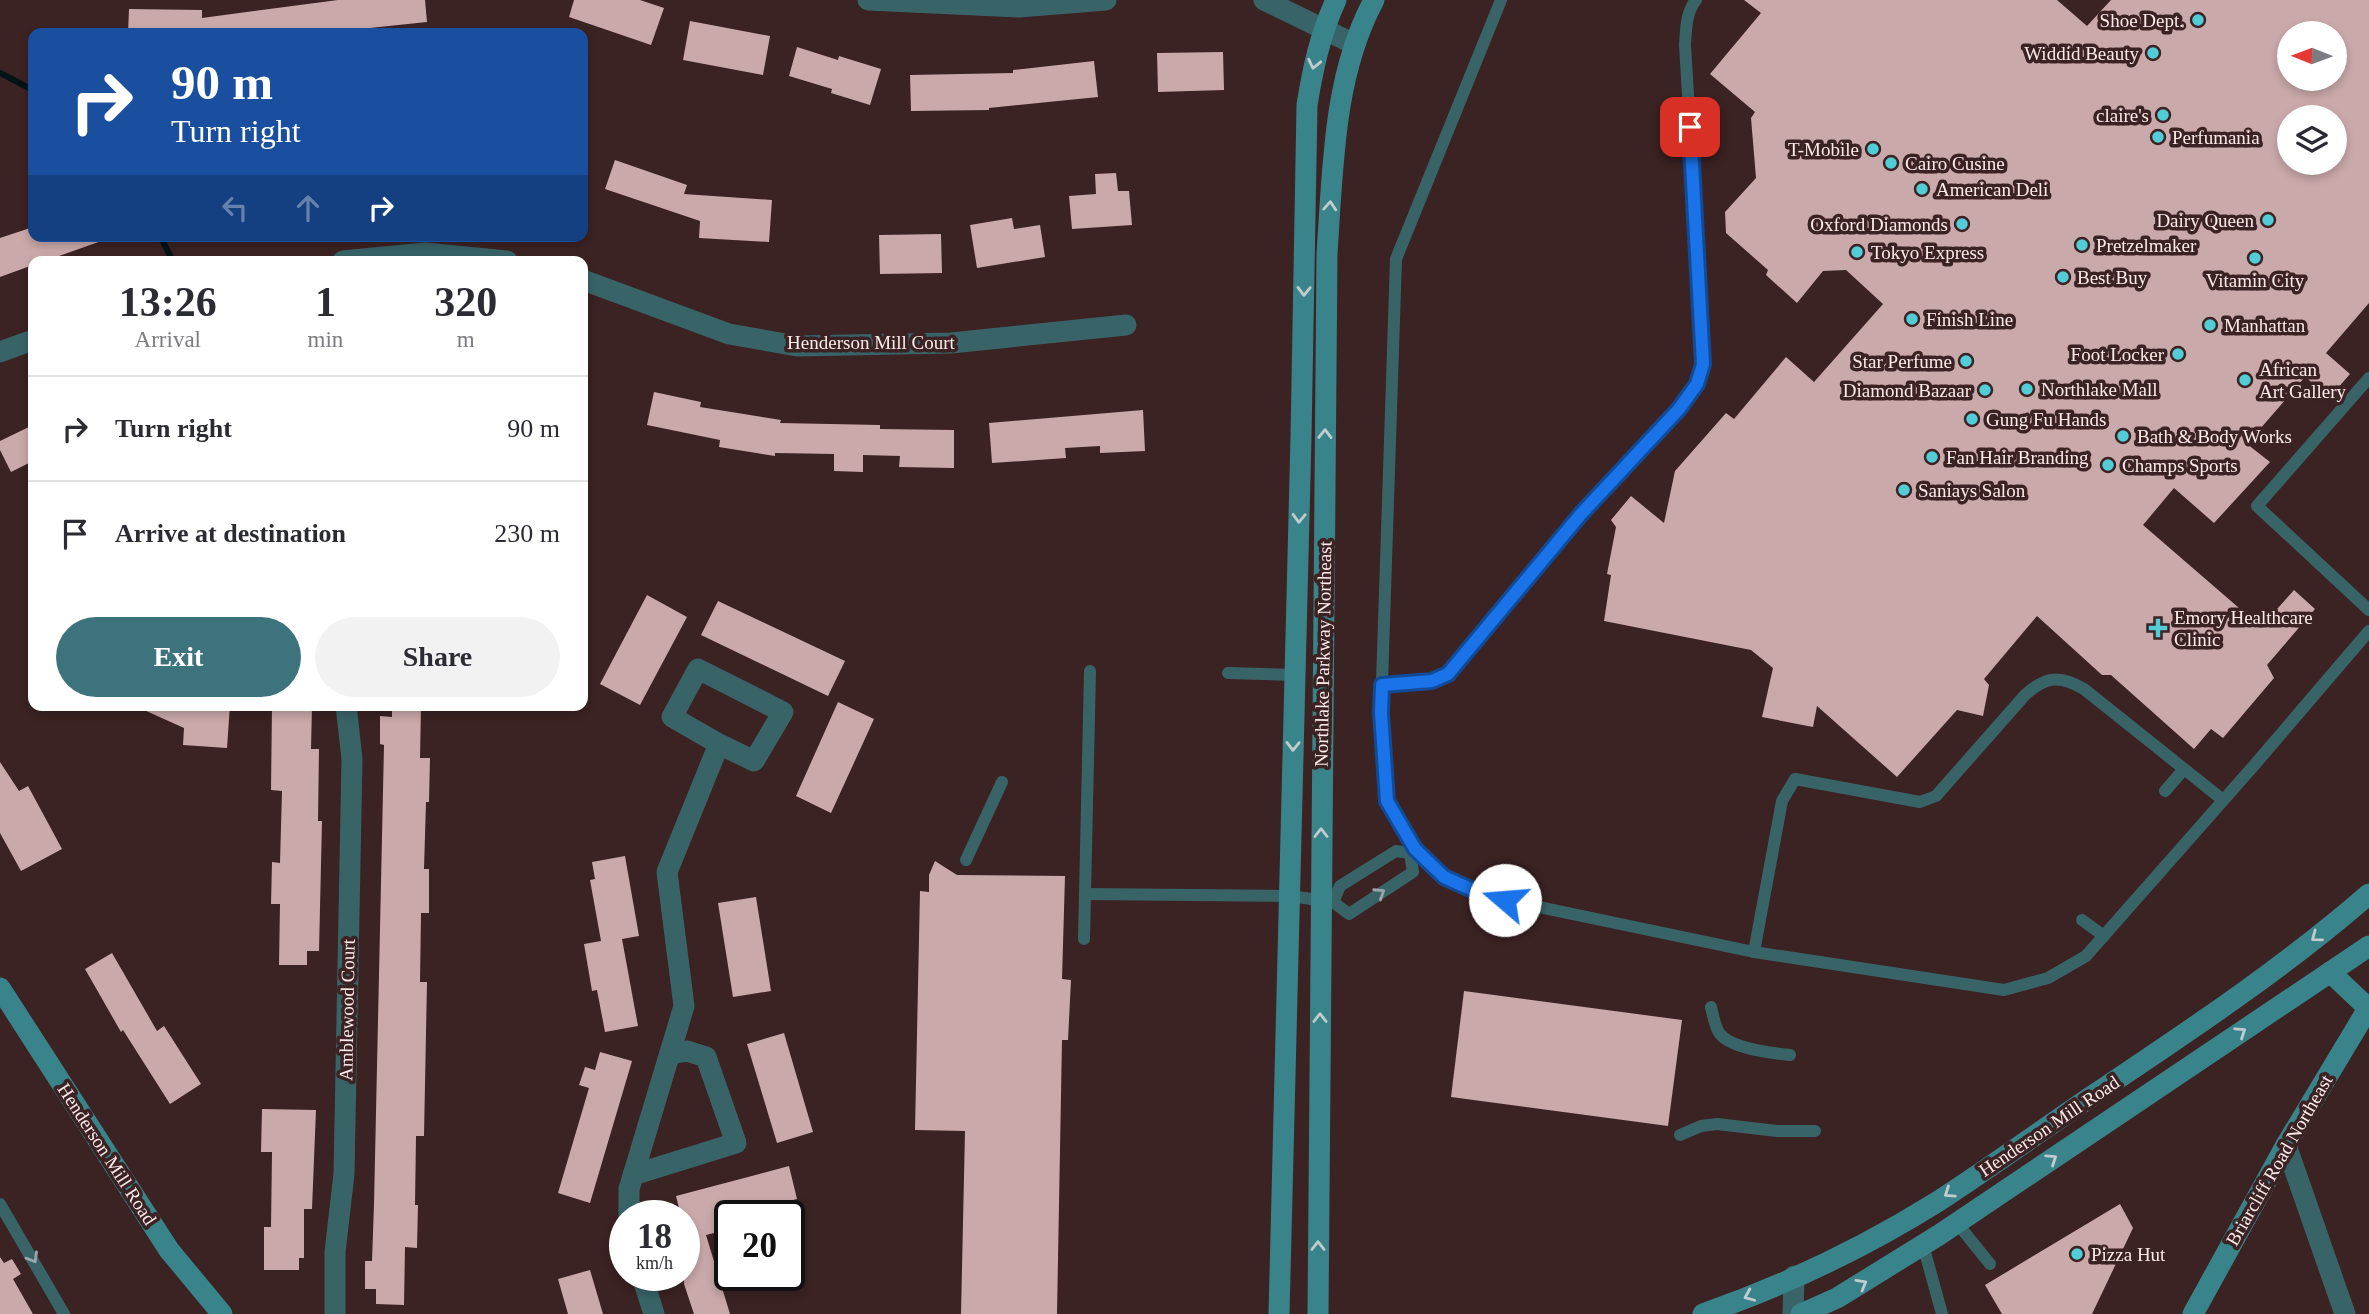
<!DOCTYPE html>
<html lang="en">
<head>
<meta charset="utf-8">
<style>
  :root { --surface:#fff; --page:#f2f2f3; --text:#2b2b33; --muted:#7c7c81; --line:#e1e1e2; --accent:#3d737c }
  body { margin:0; font-family:Georgia,serif; background:var(--page); color:var(--text); height:100vh; display:flex; flex-direction:column; font-size:26px; white-space:nowrap }
  * { box-sizing:border-box; margin:0 }
  p { font-size:23px; color:var(--muted) }
  .icon { flex:none; width:38px; height:38px; fill:none; stroke:currentColor; stroke-width:2; stroke-linecap:round; stroke-linejoin:round }
  .map { position:relative; flex:1; overflow:hidden }
  .drawer { position:absolute; left:28px; top:256px; width:560px; height:455px; display:flex; flex-direction:column; background:var(--surface); border-radius:14px; box-shadow:0 4px 10px #0003 }
  .drawer>* { flex:none }
  .guide { position:absolute; left:28px; top:28px; width:560px; height:214px; border-radius:14px; box-shadow:0 4px 10px #0003; background:#1a4fa0; color:#fff; overflow:hidden }
  .needle { width:46px; rotate:271deg }
  .fabs { position:absolute; left:2277px; top:21px; display:grid; gap:14px }
  .fabs a { display:grid; place-items:center; width:70px; height:70px; border-radius:50%; background:var(--surface); box-shadow:0 4px 10px #0003; font-size:35px }
  .speed { position:absolute; left:609px; top:1200px; display:flex; gap:14px; font-size:35px; font-weight:700; text-align:center }
  .speed>* { display:grid; place-content:center; width:91px; height:91px; border-radius:50%; background:var(--surface); box-shadow:0 4px 10px #0003; line-height:1 }
  .speed small { font-size:18px; font-weight:400 }
  .speed .limit { border:4px solid #111; border-radius:10px; background:#fff; color:#111 }
  .pin { position:absolute; display:grid; place-items:center; width:60px; height:60px; color:#fff; margin:-30px; border-radius:14px; box-shadow:0 4px 10px #0006 }
  .me { position:absolute; width:77px; margin:-38px; rotate:288deg; stroke-linejoin:round; filter:drop-shadow(0 0 5px #0008) }
  .turn { display:flex; align-items:center; gap:24px; height:147px; padding:0 28px; font-size:32px }
  .turn .icon { width:91px; height:91px; stroke-width:2.5 }
  .turn b { display:block; font-size:49px; line-height:60px }
  .lanes { display:flex; align-items:center; height:66px; padding:0 28px; background:#0003; justify-content:center; gap:35px; direction:ltr }
  .lanes .off { opacity:.35 }
  .eta { display:flex; justify-content:space-evenly; align-items:center; height:119px; text-align:center }
  .eta b { font-size:42px; font-weight:800; line-height:49px }
  .cta { display:flex; gap:14px; margin-top:auto; padding:14px 28px }
  .cta a { flex:1; height:80px; border-radius:42px; background:var(--accent); color:#fff; font-size:28px; font-weight:800; line-height:80px; text-align:center }
  .cta a+a { background:var(--page); color:var(--text) }
  ul { padding:0; list-style:none }
  li { display:flex; align-items:center; gap:21px; height:105px; padding:0 28px; border-top:2px solid var(--line) }
  li div { flex:1 }
  li b { display:block; font-size:26px }
  li em { font-style:normal }
  .map>svg:first-child { display:block }
  .lines { fill:none; stroke-linecap:round; stroke-linejoin:round }
  .stream { stroke:#001315; stroke-width:6 }
  .building { fill:#caa9aa; fill-rule:evenodd }
  .lane { stroke:#386468; stroke-width:12 }
  .street { stroke:#386468; stroke-width:21 }
  .secondary { stroke:#39848b; stroke-width:21 }
  .oneway { stroke:#c2cbce }
  .oneway2 { stroke:#9aa7aa }
  .route-casing { stroke:#114b97; stroke-width:18 }
  .route { stroke:#1a73e8; stroke-width:12 }
  .poi-dot { fill:#52ccd6; stroke:#3b2223; stroke-width:2.5 }
  .labels { text-anchor:middle; dominant-baseline:central; stroke-width:7; stroke-linejoin:round; paint-order:stroke }
  .poi-label { font-size:19px; fill:#fceaeb; stroke:#3b2223; text-anchor:start }
  .street-label { font-size:19px; fill:#fceaeb; stroke:#3b2223 }
</style>
</head>
<body>
<div class="map">
<svg width="2369" height="1314" viewBox="0 0 2369 1314">
  <rect width="100%" height="100%" fill="#3b2223"/>
  <g class="lines">
    <g class="stream">
      <polyline points="0,73 33,90"/>
      <polyline points="160,236 173,261"/>
    </g>
  </g>
  <g class="building">
    <polygon points="338,0 425,0 427,22 322,33 128,33 129,9 202,10 202,18"/>
    <polygon points="574,0 640,0 664,8 651,45 569,17"/>
    <path d="M1744 0H2057L2087 26 2111 0H2369V303L2326 353 2350 374 2330 397 2305 377 2247 444 2270 462 2214 523 2174 488 2143 525 2261 627 2294 590 2315 609 2267 665 2274 678 2223 738 2211 729 2194 749 2111 675H2102L2037 616 1984 679 1989 685 1983 716 1957 710 1897 777 1817 706 1813 727 1762 717 1773 668 1751 650 1604 621 1611 575 1607 574 1616 527 1611 520 1631 496 1664 523 1675 471 1726 413 1734 419 1786 357 1814 382 1883 304 1846 270 1823 271 1797 303 1766 275 1768 270 1726 233 1725 212 1756 178 1751 118 1755 112 1710 74 1761 13ZM2289 33H2334V79H2289ZM2289 117H2334V163H2289Z"/>
    <polygon points="690,21 770,36 763,75 683,60"/>
    <polygon points="797,47 838,60 839,56 881,69 870,105 831,93 832,89 789,76"/>
    <polygon points="1223,52 1224,90 1158,92 1157,53"/>
    <polygon points="1094,61 1098,97 989,108 989,110 911,111 910,75 1013,73 1013,70"/>
    <polygon points="615,160 687,185 684,194 772,200 769,242 699,238 700,221 605,189"/>
    <polygon points="1116,173 1118,191 1129,191 1132,225 1072,229 1069,196 1096,194 1095,174"/>
    <polygon points="1012,218 1014,229 1040,225 1045,257 977,268 970,225"/>
    <polygon points="33,227 33,236 107,236 107,239 45,261 33,261 33,265 0,277 0,238"/>
    <polygon points="941,234 942,273 880,274 879,235"/>
    <polygon points="654,392 701,402 700,407 781,420 780,423 880,425 880,429 954,430 954,468 899,467 900,456 863,455 863,472 834,471 834,454 775,453 775,456 719,447 720,440 647,425"/>
    <polygon points="1143,410 1145,451 1100,453 1100,446 1065,448 1066,458 992,463 989,423"/>
    <polygon points="33,425 33,461 11,472 0,450 0,441"/>
    <polygon points="647,595 687,617 640,705 600,684"/>
    <polygon points="718,601 845,661 828,696 701,635"/>
    <polygon points="838,702 874,719 831,813 796,796"/>
    <polygon points="133,705 230,705 227,748 183,745 184,728"/>
    <polygon points="272,705 312,705 311,749 319,749 318,821 322,821 319,951 307,951 307,965 279,965 280,904 271,904 272,862 280,863 282,791 271,790"/>
    <polygon points="392,705 421,705 420,758 430,758 429,802 426,802 424,869 429,869 429,913 421,913 420,982 427,982 424,1136 416,1136 415,1205 418,1205 417,1248 405,1247 404,1305 376,1304 376,1289 365,1289 365,1261 372,1261 374,1204 384,745 380,744 380,716 392,717"/>
    <polygon points="0,762 19,791 28,786 62,849 21,871 0,833"/>
    <polygon points="625,856 639,936 622,939 638,1026 605,1032 597,990 592,991 584,944 601,941 590,880 595,879 592,862"/>
    <polygon points="935,861 957,875 1065,876 1062,979 1071,980 1068,1040 1062,1040 1057,1314 961,1314 965,1131 915,1130 920,891 929,892 929,875"/>
    <polygon points="756,897 771,991 733,997 718,903"/>
    <polygon points="112,953 157,1031 164,1026 201,1084 170,1104 123,1030 121,1032 85,969"/>
    <polygon points="1464,991 1682,1020 1668,1126 1451,1097"/>
    <polygon points="784,1033 813,1132 777,1143 747,1044"/>
    <polygon points="600,1052 632,1061 590,1203 558,1193 589,1088 579,1085 585,1067 595,1070"/>
    <polygon points="262,1109 316,1110 312,1209 304,1209 304,1258 299,1258 299,1270 264,1270 264,1227 271,1227 272,1152 261,1152"/>
    <polygon points="789,1166 797,1199 730,1216 730,1229 706,1235 730,1314 694,1314 684,1284 684,1257 691,1255 684,1228 684,1216 681,1216 676,1196"/>
    <polygon points="2120,1204 2133,1228 2092,1314 2002,1314 1985,1285"/>
    <polygon points="0,1257 4,1263 12,1259 21,1274 13,1279 33,1314 0,1314"/>
    <polygon points="590,1270 603,1314 568,1314 558,1279"/>
  </g>
  <g class="lines">
    <g class="lane">
      <polyline points="1501,0 1396,259 1381,713 1387,801 1415,849 1444,877 1486,896 1754,952 2004,990 2048,978 2086,956 2257,762 2369,631"/>
      <polyline points="2369,378 2257,506 2369,610"/>
      <polyline points="1228,673 1294,675"/>
      <path d="M1382 685 1432 681 1448 674 1581 514 1679 409 1697 384 1703 364 1702 327 1685 45C1686 30 1686 12 1696 0"/>
      <polyline points="2165,791 2184,769"/>
      <polyline points="966,860 1002,782"/>
      <polyline points="1085,894 1290,896 1333,902 1349,914 1413,872 1410,853"/>
      <polyline points="1333,902 1340,886 1396,851 1410,853 1415,849"/>
      <polyline points="2082,920 2104,936"/>
      <polyline points="1084,939 1090,671"/>
      <path d="M1754 952 1782 801 1795 779 1920 802 1936 796 2025 695C2046 676 2060 675 2084 689L2223 800"/>
      <path d="M1711 1007C1713 1015 1715 1028 1720 1034 1732 1049 1772 1053 1790 1055"/>
      <polyline points="1680,1135 1701,1126 1717,1124 1777,1131 1815,1131"/>
      <polyline points="0,1204 64,1314"/>
      <polyline points="1957,1223 1990,1264"/>
      <polyline points="1923,1245 1942,1314"/>
    </g>
    <g class="street">
      <polyline points="868,0 1019,7 1106,0"/>
      <polyline points="1264,0 1354,44"/>
      <polyline points="343,261 425,253 507,261"/>
      <polyline points="583,280 729,334 797,346 951,343 1126,325"/>
      <polyline points="0,352 33,340"/>
      <polyline points="2286,1145 2345,1314"/>
      <polyline points="633,1175 736,1143 706,1057 687,1051 671,1054"/>
      <polyline points="629,1216 629,1189 684,1006 667,872 719,744 672,717 698,669 783,712 754,761 719,744"/>
      <polyline points="642,1276 654,1314"/>
      <polyline points="335,1314 335,1252 344,1174 352,759 346,705"/>
      <polyline points="1793,1314 1794,1276"/>
    </g>
    <g class="secondary">
      <polyline points="2330,972 2368,1008"/>
      <polyline points="0,988 169,1250 222,1314"/>
      <path d="M1279 1314 1301 437 1307 105C1313 68 1320 35 1336 0"/>
      <path d="M1318 1314 1327 253C1333 169 1333 76 1374 0"/>
      <path d="M1703 1314C1783 1286 1865 1247 1937 1202 1991 1167 2042 1130 2095 1094 2189 1031 2284 968 2369 894"/>
      <polyline points="1801,1314 1837,1298 1939,1235 2369,946"/>
      <polyline points="2193,1314 2286,1145 2369,1007"/>
    </g>
  </g>
  <defs><path id="oneway-chevron" d="M-2-3.5L2.5 0L-2 3.5" fill="none" stroke-width="1.6" stroke-linecap="round" stroke-linejoin="round" transform="scale(1.75)"/></defs>
  <g class="oneway">
    <use href="#oneway-chevron" transform="translate(1314 64) rotate(102)"/>
    <use href="#oneway-chevron" transform="translate(1330 206) rotate(-86)"/>
    <use href="#oneway-chevron" transform="translate(1304 291) rotate(91)"/>
    <use href="#oneway-chevron" transform="translate(1325 434) rotate(-89)"/>
    <use href="#oneway-chevron" transform="translate(1299 518) rotate(92)"/>
    <use href="#oneway-chevron" transform="translate(1293 746) rotate(91)"/>
    <use href="#oneway-chevron" transform="translate(1321 833) rotate(-90)"/>
    <use href="#oneway-chevron" transform="translate(2316 937) rotate(143)"/>
    <use href="#oneway-chevron" transform="translate(1320 1018) rotate(-90)"/>
    <use href="#oneway-chevron" transform="translate(2241 1032) rotate(-34)"/>
    <use href="#oneway-chevron" transform="translate(2052 1159) rotate(-34)"/>
    <use href="#oneway-chevron" transform="translate(1949 1193) rotate(146)"/>
    <use href="#oneway-chevron" transform="translate(1318 1246) rotate(-90)"/>
    <use href="#oneway-chevron" transform="translate(1862 1284) rotate(-30)"/>
    <use href="#oneway-chevron" transform="translate(1749 1296) rotate(157)"/>
  </g>
  <g class="oneway2">
    <use href="#oneway-chevron" transform="translate(1380 893) rotate(-33)"/>
    <use href="#oneway-chevron" transform="translate(33 1258) rotate(59)"/>
  </g>
  <g class="lines">
    <defs>
      <polyline id="route" points="1505,900 1486,896 1444,877 1415,849 1387,801 1381,713 1382,685 1432,681 1448,674 1581,514 1679,409 1697,384 1703,364 1690,127"/>
    </defs>
    <use href="#route" class="route-casing"/>
    <use href="#route" class="route"/>
  </g>
  <g class="poi-dot">
    <circle cx="2198" cy="20" r="7"/>
    <circle cx="2153" cy="53" r="7"/>
    <circle cx="2163" cy="115" r="7"/>
    <circle cx="2158" cy="137" r="7"/>
    <circle cx="1873" cy="149" r="7"/>
    <circle cx="1891" cy="163" r="7"/>
    <circle cx="1922" cy="189" r="7"/>
    <circle cx="2268" cy="220" r="7"/>
    <circle cx="1962" cy="224" r="7"/>
    <circle cx="2082" cy="245" r="7"/>
    <circle cx="1857" cy="252" r="7"/>
    <circle cx="2255" cy="258" r="7"/>
    <circle cx="2063" cy="277" r="7"/>
    <circle cx="1912" cy="319" r="7"/>
    <circle cx="2210" cy="325" r="7"/>
    <circle cx="2178" cy="354" r="7"/>
    <circle cx="1966" cy="361" r="7"/>
    <circle cx="2245" cy="380" r="7"/>
    <circle cx="2027" cy="389" r="7"/>
    <circle cx="1985" cy="390" r="7"/>
    <circle cx="1972" cy="419" r="7"/>
    <circle cx="2123" cy="436" r="7"/>
    <circle cx="1932" cy="457" r="7"/>
    <circle cx="2108" cy="465" r="7"/>
    <circle cx="1904" cy="490" r="7"/>
    <path d="M2154.5 617.5h7v7h7v7h-7v7h-7v-7h-7v-7h7z"/>
    <circle cx="2077" cy="1254" r="7"/>
  </g>
  <g class="labels">
    <g class="poi-label">
      <text x="2184" y="20" text-anchor="end">Shoe Dept.</text>
      <text x="2139" y="53" text-anchor="end">Widdid Beauty</text>
      <text x="2149" y="115" text-anchor="end">claire's</text>
      <text x="2172" y="137">Perfumania</text>
      <text x="1859" y="149" text-anchor="end">T-Mobile</text>
      <text x="1905" y="163">Cairo Cusine</text>
      <text x="1936" y="189">American Deli</text>
      <text x="2254" y="220" text-anchor="end">Dairy Queen</text>
      <text x="1948" y="224" text-anchor="end">Oxford Diamonds</text>
      <text x="2096" y="245">Pretzelmaker</text>
      <text x="1871" y="252">Tokyo Express</text>
      <text x="2077" y="277">Best Buy</text>
      <text x="2255" y="280" text-anchor="middle">Vitamin City</text>
      <text x="1926" y="319">Finish Line</text>
      <text x="2224" y="325">Manhattan</text>
      <text x="2164" y="354" text-anchor="end">Foot Locker</text>
      <text x="1952" y="361" text-anchor="end">Star Perfume</text>
      <text x="2259" y="369">African<tspan x="2259" dy="22">Art Gallery</tspan></text>
      <text x="2041" y="389">Northlake Mall</text>
      <text x="1971" y="390" text-anchor="end">Diamond Bazaar</text>
      <text x="1986" y="419">Gung Fu Hands</text>
      <text x="2137" y="436">Bath &amp; Body Works</text>
      <text x="1946" y="457">Fan Hair Branding</text>
      <text x="2122" y="465">Champs Sports</text>
      <text x="1918" y="490">Saniays Salon</text>
      <text x="2174" y="617">Emory Healthcare<tspan x="2174" dy="22">Clinic</tspan></text>
      <text x="2091" y="1254">Pizza Hut</text>
    </g>
    <g class="street-label">
      <text x="871" y="342">Henderson Mill Court</text>
      <text transform="translate(1323 654) rotate(-89)">Northlake Parkway Northeast</text>
      <text transform="translate(347 1010) rotate(-89)">Amblewood Court</text>
      <text transform="translate(2049 1126) rotate(-34)">Henderson Mill Road</text>
      <text transform="translate(107 1154) rotate(57)">Henderson Mill Road</text>
      <text transform="translate(2279 1160) rotate(-60)">Briarcliff Road Northeast</text>
    </g>
  </g>
</svg>
<div class="fabs">
<a><svg class="needle" viewBox="-14 -14 28 28"><path d="M0-13l5 13h-10z" fill="#e53935"/><path d="M0 13l5-13h-10z" fill="#7c7c81"/></svg></a>
<a><svg class="icon" aria-label="layers" viewBox="0 0 24 24"><path d="M12 4l9 5-9 5-9-5zM3 14l9 5 9-5"/></svg></a>
</div>
<div class="speed"><div>18<small>km/h</small></div><div class="limit">20</div></div>
<div class="pin" style="left:1690px;top:127px;background:#d93025"><svg class="icon" aria-label="arrive" viewBox="0 0 24 24"><path d="M6 21V4h12l-3 4 3 4H6"/></svg></div>
<svg class="me" style="left:1505px;top:900px" viewBox="-20 -20 40 40"><circle r="19" fill="#fff"/><path d="M0-13L10 11 0 6-10 11z" fill="#1a73e8"/></svg>
<div class="guide">
<div class="turn"><svg class="icon" aria-label="right" viewBox="0 0 24 24"><path d="M7 20v-9h11M14 6l5 5-5 5"/></svg><div><b>90 m</b>Turn right</div></div>
<div class="lanes"><svg class="icon off" aria-label="left" viewBox="0 0 24 24"><path d="M17 20v-9H6M10 6l-5 5 5 5"/></svg><svg class="icon off" aria-label="ahead" viewBox="0 0 24 24"><path d="M12 20V5M6 11l6-6 6 6"/></svg><svg class="icon" aria-label="right" viewBox="0 0 24 24"><path d="M7 20v-9h11M14 6l5 5-5 5"/></svg></div>
</div>
<section class="drawer">
<div class="eta">
<div><b>13:26</b><p>Arrival</p></div>
<div><b>1</b><p>min</p></div>
<div><b>320</b><p>m</p></div>
</div>
<ul>
<li><svg class="icon" aria-label="right" viewBox="0 0 24 24"><path d="M7 20v-9h11M14 6l5 5-5 5"/></svg><div><b>Turn right</b></div><em>90 m</em></li>
<li><svg class="icon" aria-label="arrive" viewBox="0 0 24 24"><path d="M6 21V4h12l-3 4 3 4H6"/></svg><div><b>Arrive at destination</b></div><em>230 m</em></li>
</ul>
<div class="cta"><a>Exit</a><a>Share</a></div>
</section>
</div>
</body>
</html>
